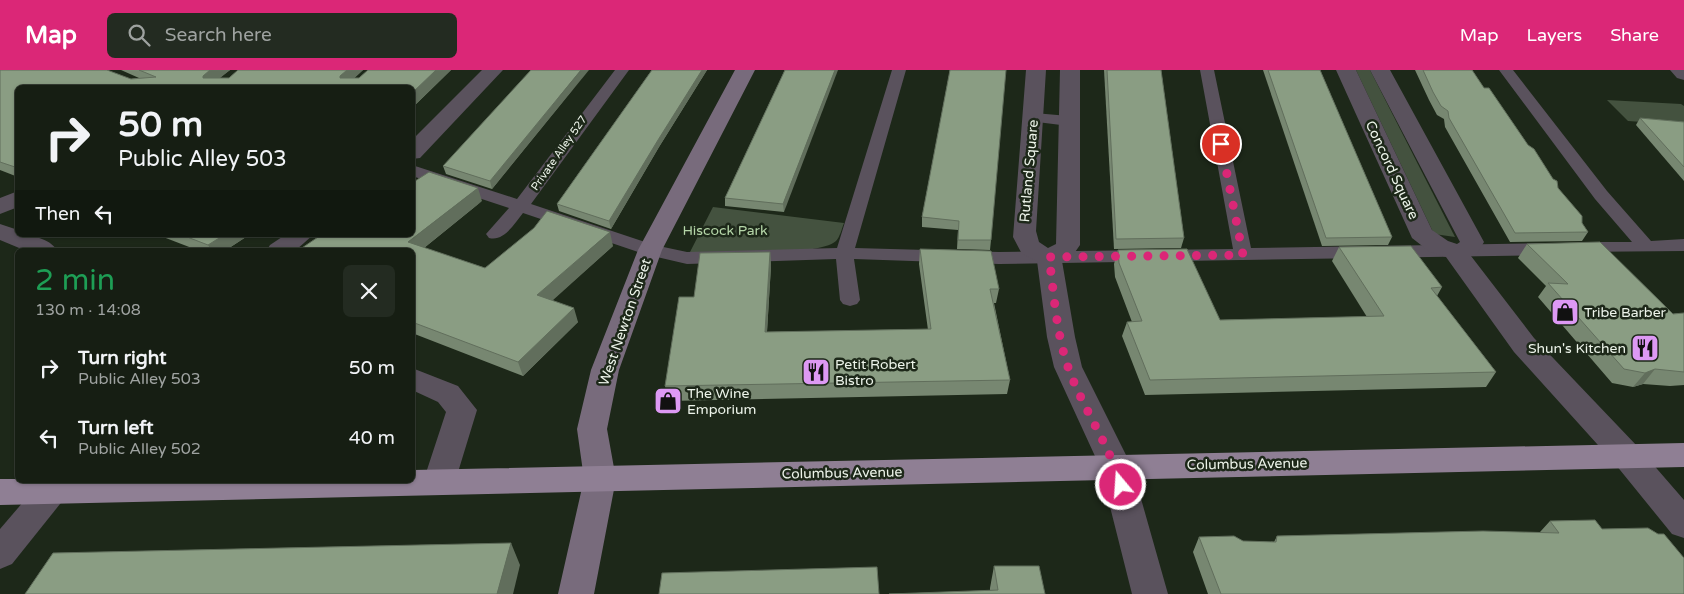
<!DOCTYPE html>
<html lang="en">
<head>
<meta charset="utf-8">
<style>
  :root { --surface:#161e13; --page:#232b21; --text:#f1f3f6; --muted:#9ea2a0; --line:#353c33; --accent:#db2777 }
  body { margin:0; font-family:"Varela Round",sans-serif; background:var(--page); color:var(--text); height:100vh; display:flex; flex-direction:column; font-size:19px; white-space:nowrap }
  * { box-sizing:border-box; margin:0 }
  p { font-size:16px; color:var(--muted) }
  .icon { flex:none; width:28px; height:28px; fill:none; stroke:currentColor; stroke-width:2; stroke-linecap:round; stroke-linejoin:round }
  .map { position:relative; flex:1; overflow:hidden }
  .side { position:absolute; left:15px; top:178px; width:400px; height:235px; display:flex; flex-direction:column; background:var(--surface); border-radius:8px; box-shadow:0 1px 4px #0004,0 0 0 1px var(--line) }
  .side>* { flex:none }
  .banner { position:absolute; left:15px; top:15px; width:400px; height:152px; border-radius:8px; box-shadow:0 1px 4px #0004,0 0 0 1px var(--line); background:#161e13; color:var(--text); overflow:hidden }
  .pin { position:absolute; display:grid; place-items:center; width:42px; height:42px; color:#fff; margin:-21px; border:2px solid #fff; border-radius:50%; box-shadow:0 1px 5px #0007 }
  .me { position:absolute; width:55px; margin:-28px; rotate:342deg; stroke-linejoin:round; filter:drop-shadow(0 0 4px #0008) }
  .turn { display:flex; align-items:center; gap:18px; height:105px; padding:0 20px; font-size:22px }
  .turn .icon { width:65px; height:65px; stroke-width:2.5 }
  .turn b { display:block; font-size:35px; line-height:42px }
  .then { display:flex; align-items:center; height:48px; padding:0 20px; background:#0003; gap:10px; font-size:19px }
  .round { display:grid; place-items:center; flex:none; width:52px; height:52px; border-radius:8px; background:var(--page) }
  .summary { display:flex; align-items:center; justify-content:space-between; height:85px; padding:0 20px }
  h1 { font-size:30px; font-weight:600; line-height:38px; color:#1e9e55 }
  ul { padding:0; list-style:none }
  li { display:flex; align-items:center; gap:15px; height:70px; padding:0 20px }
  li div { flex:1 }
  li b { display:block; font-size:19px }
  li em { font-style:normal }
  header { display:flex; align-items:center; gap:30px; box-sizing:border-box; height:70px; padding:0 25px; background:var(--accent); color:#fff }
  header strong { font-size:24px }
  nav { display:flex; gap:28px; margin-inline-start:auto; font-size:18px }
  .search { width:350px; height:45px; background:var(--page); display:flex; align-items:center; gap:12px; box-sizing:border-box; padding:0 18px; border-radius:8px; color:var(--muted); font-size:19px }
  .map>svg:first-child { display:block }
  .green { fill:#44523f }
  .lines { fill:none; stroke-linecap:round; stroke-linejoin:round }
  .service { fill:#5a525d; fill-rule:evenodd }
  .minor { fill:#5a525d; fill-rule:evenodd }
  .secondary { fill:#786b7c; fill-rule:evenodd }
  .primary { fill:#8f7f94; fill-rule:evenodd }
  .wall { fill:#778771 }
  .shaded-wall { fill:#616e5c }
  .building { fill:#8a9d83; stroke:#616e5c }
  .route { stroke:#db2777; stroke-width:9; stroke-dasharray:0 16.2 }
  .labels { text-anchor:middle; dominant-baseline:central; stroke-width:5; stroke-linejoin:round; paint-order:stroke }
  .far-street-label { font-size:11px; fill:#edf4ea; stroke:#1d2819 }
  .street-label { font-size:14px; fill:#edf4ea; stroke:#1d2819 }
  .park-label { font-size:14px; fill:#b5d6a8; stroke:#1d2819 }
  .poi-label { font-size:14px; fill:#edf4ea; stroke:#1d2819; text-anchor:start }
</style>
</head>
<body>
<header>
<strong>Map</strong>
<div class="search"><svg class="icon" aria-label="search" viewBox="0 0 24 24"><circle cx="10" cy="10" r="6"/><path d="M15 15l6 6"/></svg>Search here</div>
<nav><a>Map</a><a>Layers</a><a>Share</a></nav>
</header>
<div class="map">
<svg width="1684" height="524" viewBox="0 0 1684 524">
  <rect width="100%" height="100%" fill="#1d2819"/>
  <g class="green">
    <polygon points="1356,0 1370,0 1455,167 1434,164"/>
    <polygon points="1607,30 1681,34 1684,36 1684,55 1628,51"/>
    <path d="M713 137 844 153C842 158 840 167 836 171 818 187 718 182 690 182Z"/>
  </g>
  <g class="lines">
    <g class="service">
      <path d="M615 0H629L531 134 654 175 687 182 837 178 892 0H906L855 178 999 182 1233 179 1200 0H1214L1251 178 1550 173 1556 175 1559 179 1556 183 1550 185 999 194 854 189 860 230 857 234 850 236 843 234 840 230 836 189 687 194 644 184 523 143C514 154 504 172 489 168L486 164 509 138 412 106V95L517 129Z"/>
      <polygon points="1499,0 1513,0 1607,121 1651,171 1684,169 1684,181 1573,182 1570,178 1573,174 1579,172 1632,172 1595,129"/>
      <polygon points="1034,43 1069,46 1077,51 1069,56 1029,51 1026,48"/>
    </g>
    <g class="minor">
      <polygon points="482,0 503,0 420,88 412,89 412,70"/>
      <polygon points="1026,0 1046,0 1036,161 1039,172 1048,178 1056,174 1060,0 1080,0 1080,175 1073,185 1062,191 1075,267 1082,297 1132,397 1168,524 1132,524 1100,397 1054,297 1047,267 1037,191 1022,184 1013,167"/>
      <polygon points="1336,0 1356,0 1432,160 1448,171 1457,174 1460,172 1370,0 1390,0 1484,172 1477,184 1471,186 1534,268 1638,377 1684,430 1684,468 1672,464 1616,395 1514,282 1446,187 1430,182 1412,168"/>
      <polygon points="1670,0 1684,0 1684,10 1677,8"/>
      <polygon points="18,121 18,137 0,144 0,128"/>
      <path d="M0 154 18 160V165C31 165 49 168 57 180H24L0 170Z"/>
      <polygon points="285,165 313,165 296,180 267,180 270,175"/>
      <polygon points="412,298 458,316 477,340 455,412 450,421 439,425 428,421 423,412 446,342 438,332 412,320"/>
      <polygon points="42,410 77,410 72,419 12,494 0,499 0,459"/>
    </g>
    <polygon class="secondary" points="735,0 755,0 662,180 619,300 607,359 616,409 594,524 558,524 584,409 577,359 591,300 638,180"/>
    <polygon class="primary" points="1684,373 1684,397 0,435 0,409 412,410 412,400"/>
  </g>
  <g class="wall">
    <polygon points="0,0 131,9 139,8 121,0 230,0 219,8 229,8 238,0 363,0 354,8 359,8 368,0 451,0 412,38 18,18 18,107 0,100"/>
    <polygon points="652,0 707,0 659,77 611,159 559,141 557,134"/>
    <polygon points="785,0 784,142 725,136 725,128"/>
    <polygon points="950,0 991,170 990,180 957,179 958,160 922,157 922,147"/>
    <polygon points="1104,0 1161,0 1184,168 1181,178 1114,179"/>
    <polygon points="1263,0 1320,0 1392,167 1388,175 1322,176"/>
    <polygon points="1415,0 1472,0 1484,18 1558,118 1582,153 1588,162 1582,171 1510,172 1445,57 1444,49 1437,45 1429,30"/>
    <polygon points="573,19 492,119 446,104 443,96"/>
    <polygon points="1640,48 1684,52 1684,111 1636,55"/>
    <polygon points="482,131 424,178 485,198 613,176 552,230 578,252 523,306 412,263 412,180"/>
    <polygon points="158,165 249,165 226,180 197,180"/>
    <polygon points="1527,174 1673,244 1684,243 1684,315 1670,316 1643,314 1633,317 1612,313 1538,227 1546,216 1518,188"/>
    <polygon points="1339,177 1442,217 1437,226 1496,302 1486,317 1145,325 1122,266 1127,252 1132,252 1115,207 1114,194 1118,180 1220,250 1367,247 1332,191"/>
    <polygon points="920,179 999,219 996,233 994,233 1010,310 1007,324 668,331 665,316 694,227 770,182 771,196 767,262 928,260 919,194"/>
    <polygon points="1550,451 1602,459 1684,524 1208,524 1193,482 1199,467 1243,471 1274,472 1277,466 1540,462"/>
    <polygon points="994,496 1045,524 990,520 990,518"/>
  </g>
  <g class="shaded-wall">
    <polygon points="210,0 230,0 209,17 203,8 203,6"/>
    <polygon points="347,0 363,0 345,17 340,8 340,6"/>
    <polygon points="436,0 451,0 412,38 412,23"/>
    <polygon points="581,0 589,0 492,119 490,111"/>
    <polygon points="702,0 707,0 659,77 611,159 609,151 658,70"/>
    <polygon points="835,0 838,0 784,142 783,134"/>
    <polygon points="478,118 482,131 414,186 408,172"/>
    <polygon points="610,162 613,176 542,240 537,225"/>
    <polygon points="224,165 249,165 226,180 211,180 208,175"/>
    <polygon points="770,182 771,196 766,277 765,262"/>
    <polygon points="574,238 578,252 523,306 518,292"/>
    <polygon points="1655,299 1643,314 1633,317 1645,303"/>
    <polygon points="511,473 520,495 513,524 497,524"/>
  </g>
  <g class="building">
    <polygon points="0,0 107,0 131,9 156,7 139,0 210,0 203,6 203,8 229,8 238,0 347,0 340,6 340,8 359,8 368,0 436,0 412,23 412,18 18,18 18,98 0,92"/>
    <polygon points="531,0 581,0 490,111 443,96"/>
    <polygon points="652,0 702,0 658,70 609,151 557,134"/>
    <polygon points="785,0 835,0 783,134 725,128"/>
    <polygon points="950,0 1006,0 991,170 958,170 959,151 922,147"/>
    <polygon points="1107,0 1161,0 1184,168 1116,169"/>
    <polygon points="1268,0 1320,0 1392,167 1326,168"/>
    <polygon points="1423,0 1472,0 1484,18 1489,18 1528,75 1534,79 1553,109 1557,111 1558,118 1582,146 1582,153 1588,162 1515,163 1449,48 1448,41 1441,36 1433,22"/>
    <polygon points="1640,48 1684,52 1684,97"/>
    <polygon points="429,102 478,118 408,172 485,198 534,158 547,141 610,162 537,225 574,238 518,292 412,252 412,180 299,180 321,165 412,165 412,113"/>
    <polygon points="182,165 224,165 208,175"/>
    <polygon points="1600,172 1673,244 1684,243 1684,302 1655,299 1645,303 1624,299 1548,213 1568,214 1527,174"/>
    <polygon points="1411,176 1442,217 1431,218 1496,302 1150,310 1127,252 1142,251 1119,193 1118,180 1187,179 1220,250 1384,246 1339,177"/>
    <polygon points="920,179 991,181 999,219 990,219 1010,310 665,316 679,227 694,227 700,183 770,182 765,262 931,259"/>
    <polygon points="1595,450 1602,459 1648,458 1658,464 1664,464 1684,488 1684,524 1221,524 1199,467 1234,466 1243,471 1276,472 1277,466 1483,461 1559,463 1550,451"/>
    <polygon points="511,473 497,524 25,524 53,483"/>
    <polygon points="994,496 1039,496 1045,524 889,524 998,520"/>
    <polygon points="877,497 879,524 659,524 662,503"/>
  </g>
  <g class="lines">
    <path class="route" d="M1121 415C1109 374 1082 337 1068 297 1056 262 1054 223 1049 187L1243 185 1221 74"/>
  </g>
  <defs>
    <symbol id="shop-square" viewBox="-11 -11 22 22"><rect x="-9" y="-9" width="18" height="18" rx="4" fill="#dd99f4" stroke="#1d2819"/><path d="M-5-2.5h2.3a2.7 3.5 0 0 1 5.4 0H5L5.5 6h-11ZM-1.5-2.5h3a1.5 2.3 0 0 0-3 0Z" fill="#111"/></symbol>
    <symbol id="restaurant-square" viewBox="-11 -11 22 22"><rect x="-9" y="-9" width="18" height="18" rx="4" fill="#dd99f4" stroke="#1d2819"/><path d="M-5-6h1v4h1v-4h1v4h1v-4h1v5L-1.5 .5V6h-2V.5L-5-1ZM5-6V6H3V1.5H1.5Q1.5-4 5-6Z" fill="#111"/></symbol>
  </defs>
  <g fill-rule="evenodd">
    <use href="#shop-square" x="1549" y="226" width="32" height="32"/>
    <use href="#restaurant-square" x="1629" y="262" width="32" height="32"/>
    <use href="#restaurant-square" x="800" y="286" width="32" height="32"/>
    <use href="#shop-square" x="652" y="315" width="32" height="32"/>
  </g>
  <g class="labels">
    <g class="far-street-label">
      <text transform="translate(559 83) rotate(-55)">Private Alley 527</text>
    </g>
    <g class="street-label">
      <text transform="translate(1392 100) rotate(65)">Concord Square</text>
      <text transform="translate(1029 101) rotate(-85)">Rutland Square</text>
      <text transform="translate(625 252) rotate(-71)">West Newton Street</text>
      <text transform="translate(1247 394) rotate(-1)">Columbus Avenue</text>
      <text transform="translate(842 403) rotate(-1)">Columbus Avenue</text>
    </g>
    <g class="park-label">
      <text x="725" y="160">Hiscock Park</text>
    </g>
    <g class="poi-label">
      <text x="1584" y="242">Tribe Barber</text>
      <text x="1626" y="278" text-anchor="end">Shun's Kitchen</text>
      <text x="835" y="294">Petit Robert<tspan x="835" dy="16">Bistro</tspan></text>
      <text x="687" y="323">The Wine<tspan x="687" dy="16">Emporium</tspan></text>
    </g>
  </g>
</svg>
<div class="pin" style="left:1221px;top:74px;background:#d93025"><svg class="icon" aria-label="arrive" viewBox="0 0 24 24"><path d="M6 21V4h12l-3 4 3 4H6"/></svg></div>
<svg class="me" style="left:1121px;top:415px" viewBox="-20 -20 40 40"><circle r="17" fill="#db2777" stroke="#fff" stroke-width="3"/><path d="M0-11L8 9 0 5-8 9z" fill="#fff"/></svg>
<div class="banner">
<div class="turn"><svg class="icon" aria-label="right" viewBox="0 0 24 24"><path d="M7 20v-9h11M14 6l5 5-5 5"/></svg><div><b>50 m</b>Public Alley 503</div></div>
<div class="then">Then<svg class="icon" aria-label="left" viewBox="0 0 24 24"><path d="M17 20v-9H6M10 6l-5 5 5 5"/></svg></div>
</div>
<section class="side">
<div class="summary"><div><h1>2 min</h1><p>130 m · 14:08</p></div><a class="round"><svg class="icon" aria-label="close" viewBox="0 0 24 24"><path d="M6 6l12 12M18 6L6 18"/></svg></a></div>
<ul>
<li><svg class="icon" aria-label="right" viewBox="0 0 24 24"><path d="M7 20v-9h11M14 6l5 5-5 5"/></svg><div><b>Turn right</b><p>Public Alley 503</p></div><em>50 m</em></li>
<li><svg class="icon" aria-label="left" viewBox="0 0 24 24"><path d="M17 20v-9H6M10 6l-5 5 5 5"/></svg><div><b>Turn left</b><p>Public Alley 502</p></div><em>40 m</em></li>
</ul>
</section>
</div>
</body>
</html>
